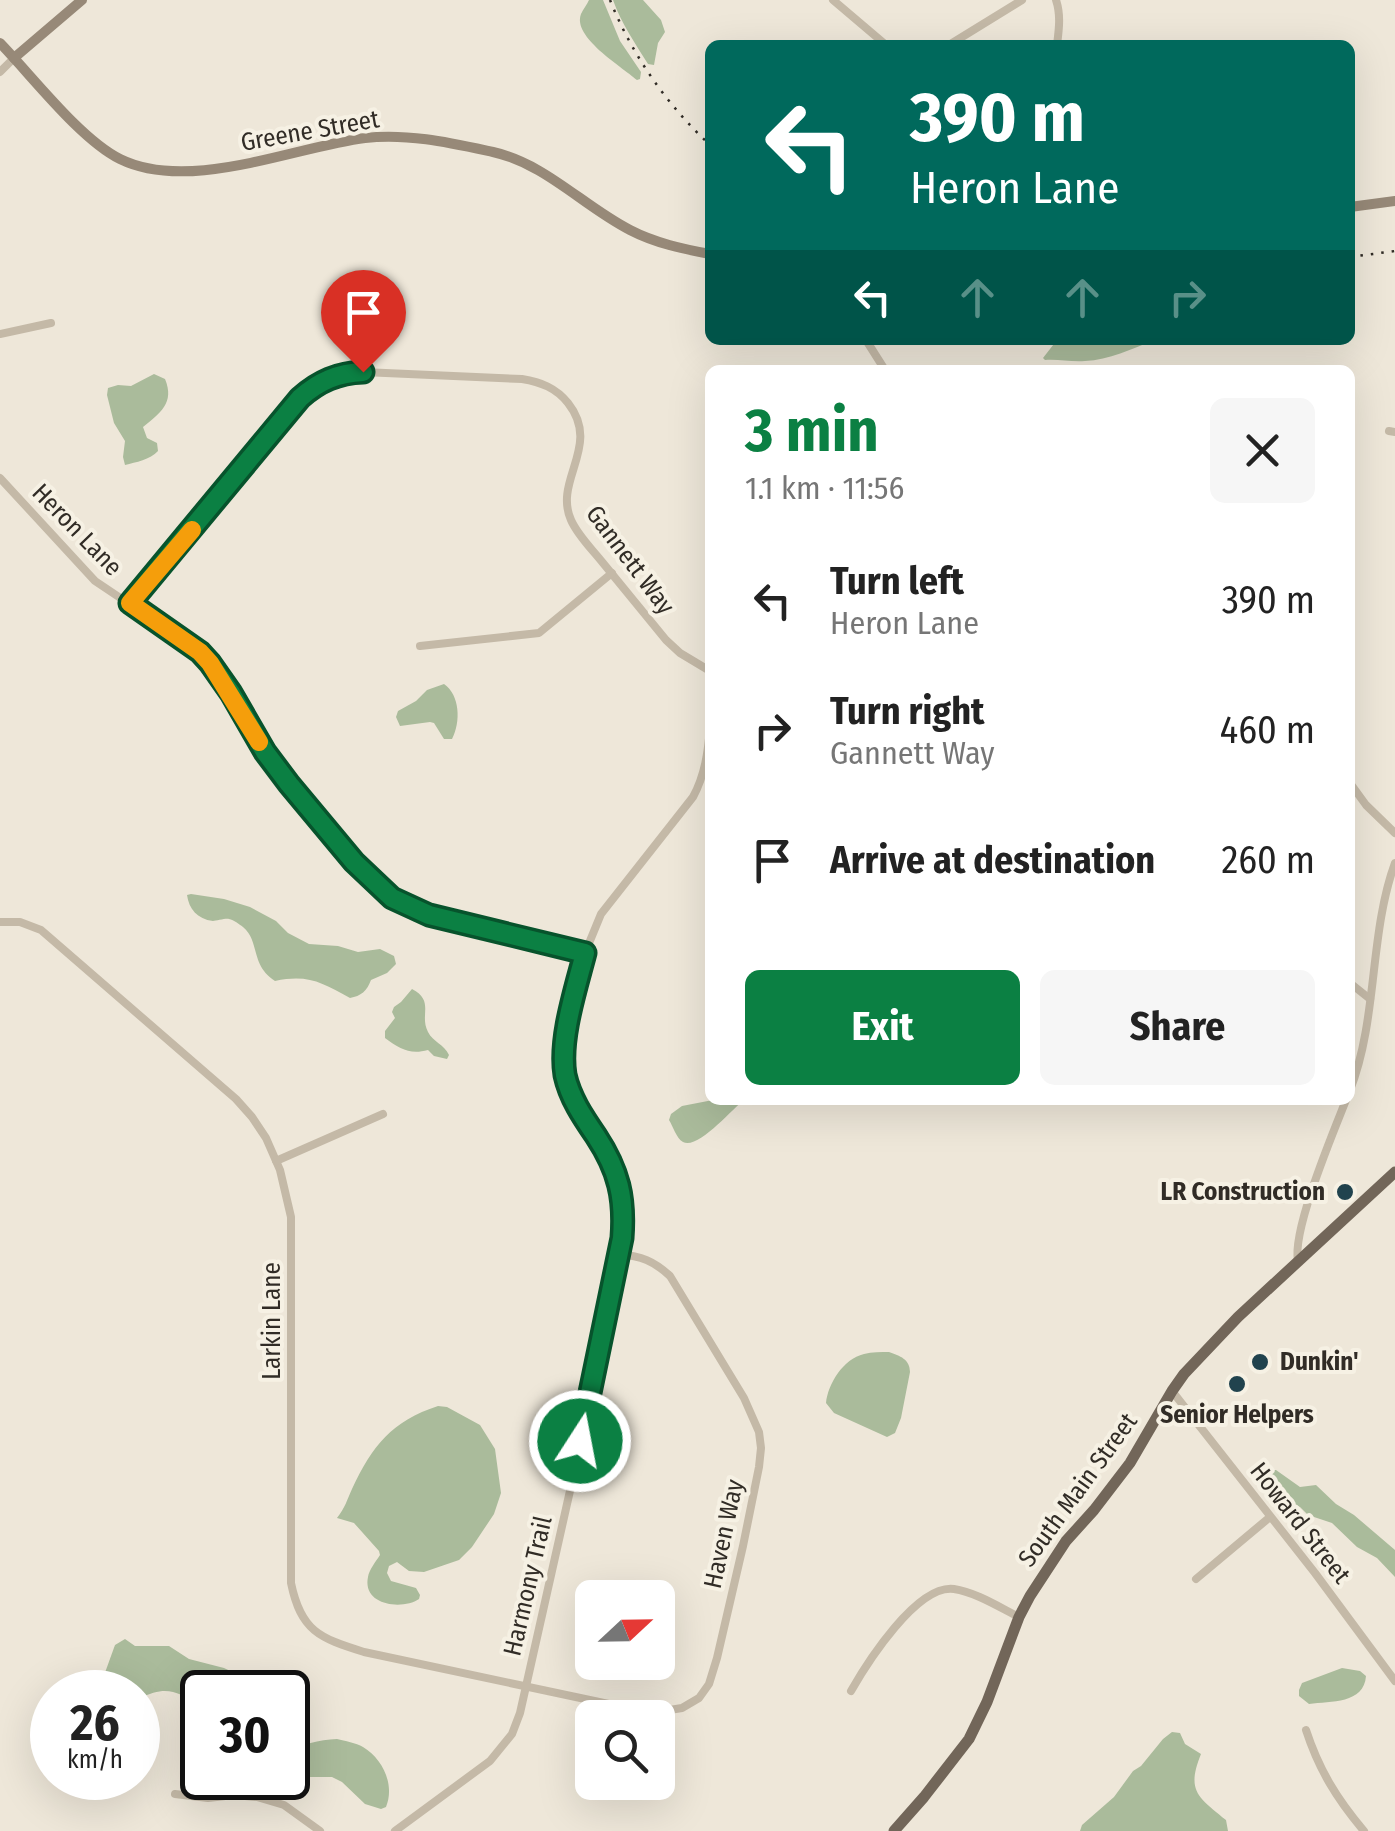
<!DOCTYPE html>
<html lang="en">
<head>
<meta charset="utf-8">
<style>
  :root { --surface:#fff; --page:#f6f6f6; --text:#222; --muted:#767676; --accent:#0b8043 }
  body { margin:0; font-family:"Fira Sans Condensed",sans-serif; background:var(--page); color:var(--text); height:100vh; display:flex; flex-direction:column; font-size:38px; white-space:nowrap }
  * { box-sizing:border-box; margin:0 }
  p { font-size:32px; color:var(--muted) }
  .icon { flex:none; width:55px; height:55px; fill:none; stroke:currentColor; stroke-width:2; stroke-linecap:round; stroke-linejoin:round }
  .map { position:relative; flex:1; overflow:hidden }
  .panel { position:absolute; left:705px; top:365px; width:650px; height:740px; display:flex; flex-direction:column; background:var(--surface); border-radius:15px; box-shadow:0 10px 40px #0002 }
  .panel>* { flex:none }
  .guide { position:absolute; left:705px; top:40px; width:650px; height:305px; border-radius:15px; box-shadow:0 10px 40px #0002; background:#00695c; color:#fff; overflow:hidden }
  .needle { width:65px; rotate:68deg }
  .controls { position:absolute; left:575px; top:1580px; display:grid; gap:20px }
  .controls a { display:grid; place-items:center; width:100px; height:100px; border-radius:15px; background:var(--surface); box-shadow:0 10px 40px #0002; font-size:50px }
  .speed { position:absolute; left:30px; top:1670px; display:flex; gap:20px; font-size:50px; font-weight:700; text-align:center }
  .speed>* { display:grid; place-content:center; width:130px; height:130px; border-radius:50%; background:var(--surface); box-shadow:0 10px 40px #0002; line-height:1 }
  .speed small { font-size:25px; font-weight:400 }
  .speed .limit { border:5px solid #111; border-radius:15px; background:#fff; color:#111 }
  .pin { position:absolute; display:grid; place-items:center; width:85px; height:85px; color:#fff; margin:-102px -42px; border-radius:50% 50% 50% 0; rotate:-45deg; box-shadow:0 0 10px #0007 }
  .pin .icon { rotate:45deg }
  .me { position:absolute; width:110px; margin:-55px; rotate:11deg; stroke-linejoin:round; filter:drop-shadow(0 0 8px #0008) }
  .turn { display:flex; align-items:center; gap:35px; height:210px; padding:0 40px; font-size:45px }
  .turn .icon { width:130px; height:130px; stroke-width:2.5 }
  .turn b { display:block; font-size:70px; line-height:85px }
  .lanes { display:flex; align-items:center; height:95px; padding:0 40px; background:#0003; justify-content:center; gap:50px; direction:ltr }
  .lanes .off { opacity:.35 }
  .round { display:grid; place-items:center; flex:none; width:105px; height:105px; border-radius:15px; background:var(--page) }
  .head { display:flex; align-items:center; justify-content:space-between; height:170px; padding:0 40px }
  h1 { font-size:60px; font-weight:700; line-height:75px; color:var(--accent) }
  .cta { display:flex; gap:20px; margin-top:auto; padding:20px 40px }
  .cta a { flex:1; height:115px; border-radius:15px; background:var(--accent); color:#fff; font-size:40px; font-weight:700; line-height:115px; text-align:center }
  .cta a+a { background:var(--page); color:var(--text) }
  ul { padding:0; list-style:none }
  li { display:flex; align-items:center; gap:30px; height:130px; padding:0 40px }
  li div { flex:1 }
  li b { display:block; font-size:38px }
  li em { font-style:normal }
  .map>svg:first-child { display:block }
  .green { fill:#aabb9b }
  .lines { fill:none; stroke-linecap:round; stroke-linejoin:round }
  .street { stroke:#c4b9a7; stroke-width:8 }
  .secondary { stroke:#978978; stroke-width:10 }
  .primary { stroke:#726659; stroke-width:11 }
  .rail { stroke:#312c26; stroke-width:2.5; stroke-dasharray:2.5 8; stroke-linecap:butt }
  .route-casing { stroke:#07532c; stroke-width:25 }
  .route { stroke:#0b8043; stroke-width:18 }
  .slow { stroke:#f59e0b; stroke-width:18 }
  .poi-dot { fill:#21434e; stroke:#f6f1e4; stroke-width:4 }
  .labels { text-anchor:middle; dominant-baseline:central; stroke-width:8; stroke-linejoin:round; paint-order:stroke }
  .street-label { font-size:25px; fill:#312c26; stroke:#f6f1e4 }
  .poi-label { font-size:25px; font-weight:bold; fill:#312c26; stroke:#f6f1e4; text-anchor:end }
</style>
</head>
<body>
<div class="map">
<svg width="1395" height="1831" viewBox="0 0 1395 1831">
  <rect width="100%" height="100%" fill="#eee7d9"/>
  <g class="green">
    <path d="M589 0H603L620 41 641 72 640 79 637 80C621 66 572 37 581 14 583 9 587 5 589 0Z"/>
    <path d="M613 0H643L661 20 665 32 658 43 654 65 648 64C635 43 621 23 613 0Z"/>
    <path d="M1057 340H1154C1132 349 1109 360 1085 361 1071 362 1058 359 1045 360L1043 358Z"/>
    <path d="M154 374 165 379C175 403 160 413 143 427L147 438 157 443 158 451C150 460 136 462 125 465L123 457 125 441 114 423 107 395 108 388 118 385 131 386Z"/>
    <path d="M444 684C460 695 461 722 452 739H444L434 723 430 722 400 726 396 717 398 711 416 701 427 690Z"/>
    <path d="M191 894 224 899 250 907 276 921 288 933 309 944 338 946 358 952 380 949 394 956 396 964 387 973 371 980C367 991 361 996 350 998 322 983 309 974 275 981 250 965 260 941 243 927 239 924 234 920 229 919 226 918 216 921 213 921 197 919 189 909 187 895Z"/>
    <path d="M412 989C435 1001 419 1015 428 1032 433 1042 444 1044 449 1055L447 1059 434 1056 428 1050C410 1055 400 1049 385 1038V1031L395 1018 392 1012 394 1007 401 1002Z"/>
    <path d="M713 1100H744C732 1109 698 1150 683 1142 676 1138 673 1126 669 1120L671 1114 682 1106Z"/>
    <path d="M889 1352C900 1356 910 1359 910 1372L901 1418 895 1433 887 1437 834 1413 826 1403C828 1384 843 1359 864 1354 872 1352 881 1352 889 1352Z"/>
    <path d="M438 1406 447 1407 480 1425 495 1449 501 1493 494 1514 472 1547 459 1560 424 1572 409 1571 397 1562 389 1566 387 1573 391 1581 416 1588 420 1595 419 1599C403 1610 362 1606 368 1577 369 1570 376 1561 380 1555L379 1551 354 1523 337 1518C345 1508 347 1500 352 1489 372 1446 392 1421 438 1406Z"/>
    <polygon points="1266,1470 1276,1470 1300,1487 1316,1485 1336,1504 1354,1515 1395,1550 1395,1577 1377,1558 1357,1547 1332,1523 1308,1515 1300,1507 1267,1490 1259,1478"/>
    <path d="M125 1639 135 1646H169L189 1659 224 1668 243 1677 249 1684 244 1692H202V1703C174 1693 169 1684 138 1699V1692H98L115 1645Z"/>
    <path d="M1342 1668 1360 1671 1366 1676C1364 1704 1331 1701 1309 1704L1299 1696V1690L1302 1683Z"/>
    <path d="M1172 1732 1180 1733 1185 1744 1201 1754C1186 1791 1198 1797 1226 1820L1228 1831H1080L1082 1825 1114 1797 1133 1771 1141 1766 1163 1739Z"/>
    <path d="M337 1739C345 1741 356 1743 363 1747 383 1759 395 1785 386 1807L381 1809 365 1804 342 1782 332 1777H288V1756C301 1743 319 1740 337 1739Z"/>
  </g>
  <g class="lines">
    <g class="street">
      <polyline points="833,0 886,45"/>
      <path d="M1056 0C1061 15 1059 29 1057 45"/>
      <polyline points="949,45 1022,0"/>
      <polyline points="0,72 14,58"/>
      <polyline points="0,334 51,323"/>
      <polyline points="866,340 885,370"/>
      <polyline points="1389,431 1395,432"/>
      <polyline points="0,478 95,581 186,642 211,663 231,693 265,752 289,784 366,874 391,898 429,915 585,953"/>
      <path d="M130 603 312 387 338 375 363 372 522 379C541 382 556 388 568 403 602 446 553 480 571 520 578 536 592 549 603 563 624 589 645 614 666 640L680 653 710 671"/>
      <polyline points="420,646 539,633 612,573"/>
      <polyline points="1350,783 1366,805 1395,833"/>
      <path d="M0 922H20L41 930 236 1099 252 1117 266 1138 280 1170 291 1217V1583C301 1631 319 1638 364 1652L651 1713 682 1708 699 1698 709 1684 717 1658 743 1546 759 1467 761 1448 759 1432 744 1398 670 1276C654 1261 641 1256 619 1254"/>
      <polyline points="1350,983 1370,999"/>
      <path d="M1350 1090C1378 1019 1369 934 1395 863"/>
      <polyline points="276,1161 383,1114"/>
      <path d="M1298 1261C1292 1230 1333 1133 1346 1100"/>
      <polyline points="1172,1391 1315,1573 1395,1681"/>
      <polyline points="1196,1579 1270,1517"/>
      <path d="M851 1691C867 1663 917 1584 954 1589 975 1592 999 1607 1019 1617"/>
      <path d="M1306 1730C1319 1770 1337 1799 1364 1831"/>
      <polyline points="175,1794 208,1798 234,1795 257,1797 284,1805 320,1831"/>
      <path d="M395 1831 490 1761 512 1734 520 1713 574 1473 619 1254 624 1209 620 1186 611 1162 571 1094 565 1073 566 1032 585 953 601 914 693 797C705 775 708 752 710 728"/>
    </g>
    <g class="secondary">
      <path d="M0 43C32 76 80 139 120 159 189 193 294 147 365 138 408 133 451 143 493 152 546 164 583 206 630 230 655 243 683 249 710 254"/>
      <polyline points="14,58 82,0"/>
      <polyline points="1350,207 1395,201"/>
    </g>
    <polyline class="primary" points="894,1831 924,1797 969,1739 987,1702 1019,1617 1030,1596 1066,1541 1094,1510 1130,1463 1172,1391 1184,1374 1238,1317 1395,1172"/>
    <g class="rail">
      <path d="M610 0C632 55 667 105 710 145"/>
      <polyline points="1350,257 1395,251"/>
    </g>
  </g>
  <g class="lines">
    <defs>
      <path id="route" d="M363 372C338 373 319 381 300 398L130 603 200 652 210 663 231 693 265 752 289 784 354 862 392 898 429 915 585 953C576 988 559 1039 565 1075 570 1098 583 1117 596 1136 619 1171 625 1198 622 1238L580 1441"/>
    </defs>
    <use href="#route" class="route-casing"/>
    <use href="#route" class="route"/>
    <polyline class="slow" points="192,530 130,603 200,652 210,663 259,742"/>
  </g>
  <g class="poi-dot">
    <circle cx="1345" cy="1192" r="10"/>
    <circle cx="1260" cy="1362" r="10"/>
    <circle cx="1237" cy="1384" r="10"/>
  </g>
  <g class="labels">
    <g class="street-label">
      <text transform="translate(310 131) rotate(-10)">Greene Street</text>
      <text transform="translate(77 530) rotate(46)">Heron Lane</text>
      <text transform="translate(630 560) rotate(53)">Gannett Way</text>
      <text transform="translate(272 1321) rotate(-90)">Larkin Lane</text>
      <text transform="translate(1078 1490) rotate(-54)">South Main Street</text>
      <text transform="translate(1300 1523) rotate(52)">Howard Street</text>
      <text transform="translate(724 1534) rotate(-78)">Haven Way</text>
      <text transform="translate(528 1586) rotate(-77)">Harmony Trail</text>
    </g>
    <g class="poi-label">
      <text x="1325" y="1192">LR Construction</text>
      <text x="1280" y="1362" text-anchor="start">Dunkin'</text>
      <text x="1237" y="1415" text-anchor="middle">Senior Helpers</text>
    </g>
  </g>
</svg>
<div class="controls">
<a><svg class="needle" viewBox="-14 -14 28 28"><path d="M0-13l5 13h-10z" fill="#e53935"/><path d="M0 13l5-13h-10z" fill="#767676"/></svg></a>
<a><svg class="icon" aria-label="search" viewBox="0 0 24 24"><circle cx="10" cy="10" r="6"/><path d="M15 15l6 6"/></svg></a>
</div>
<div class="speed"><div>26<small>km/h</small></div><div class="limit">30</div></div>
<div class="pin" style="left:363px;top:372px;background:#d93025"><svg class="icon" aria-label="arrive" viewBox="0 0 24 24"><path d="M6 21V4h12l-3 4 3 4H6"/></svg></div>
<svg class="me" style="left:580px;top:1441px" viewBox="-20 -20 40 40"><circle r="17" fill="#0b8043" stroke="#fff" stroke-width="3"/><path d="M0-11L8 9 0 5-8 9z" fill="#fff"/></svg>
<div class="guide">
<div class="turn"><svg class="icon" aria-label="left" viewBox="0 0 24 24"><path d="M17 20v-9H6M10 6l-5 5 5 5"/></svg><div><b>390 m</b>Heron Lane</div></div>
<div class="lanes"><svg class="icon" aria-label="left" viewBox="0 0 24 24"><path d="M17 20v-9H6M10 6l-5 5 5 5"/></svg><svg class="icon off" aria-label="ahead" viewBox="0 0 24 24"><path d="M12 20V5M6 11l6-6 6 6"/></svg><svg class="icon off" aria-label="ahead" viewBox="0 0 24 24"><path d="M12 20V5M6 11l6-6 6 6"/></svg><svg class="icon off" aria-label="right" viewBox="0 0 24 24"><path d="M7 20v-9h11M14 6l5 5-5 5"/></svg></div>
</div>
<section class="panel">
<div class="head"><div><h1>3 min</h1><p>1.1 km · 11:56</p></div><a class="round"><svg class="icon" aria-label="close" viewBox="0 0 24 24"><path d="M6 6l12 12M18 6L6 18"/></svg></a></div>
<ul>
<li><svg class="icon" aria-label="left" viewBox="0 0 24 24"><path d="M17 20v-9H6M10 6l-5 5 5 5"/></svg><div><b>Turn left</b><p>Heron Lane</p></div><em>390 m</em></li>
<li><svg class="icon" aria-label="right" viewBox="0 0 24 24"><path d="M7 20v-9h11M14 6l5 5-5 5"/></svg><div><b>Turn right</b><p>Gannett Way</p></div><em>460 m</em></li>
<li><svg class="icon" aria-label="arrive" viewBox="0 0 24 24"><path d="M6 21V4h12l-3 4 3 4H6"/></svg><div><b>Arrive at destination</b></div><em>260 m</em></li>
</ul>
<div class="cta"><a>Exit</a><a>Share</a></div>
</section>
</div>
</body>
</html>
